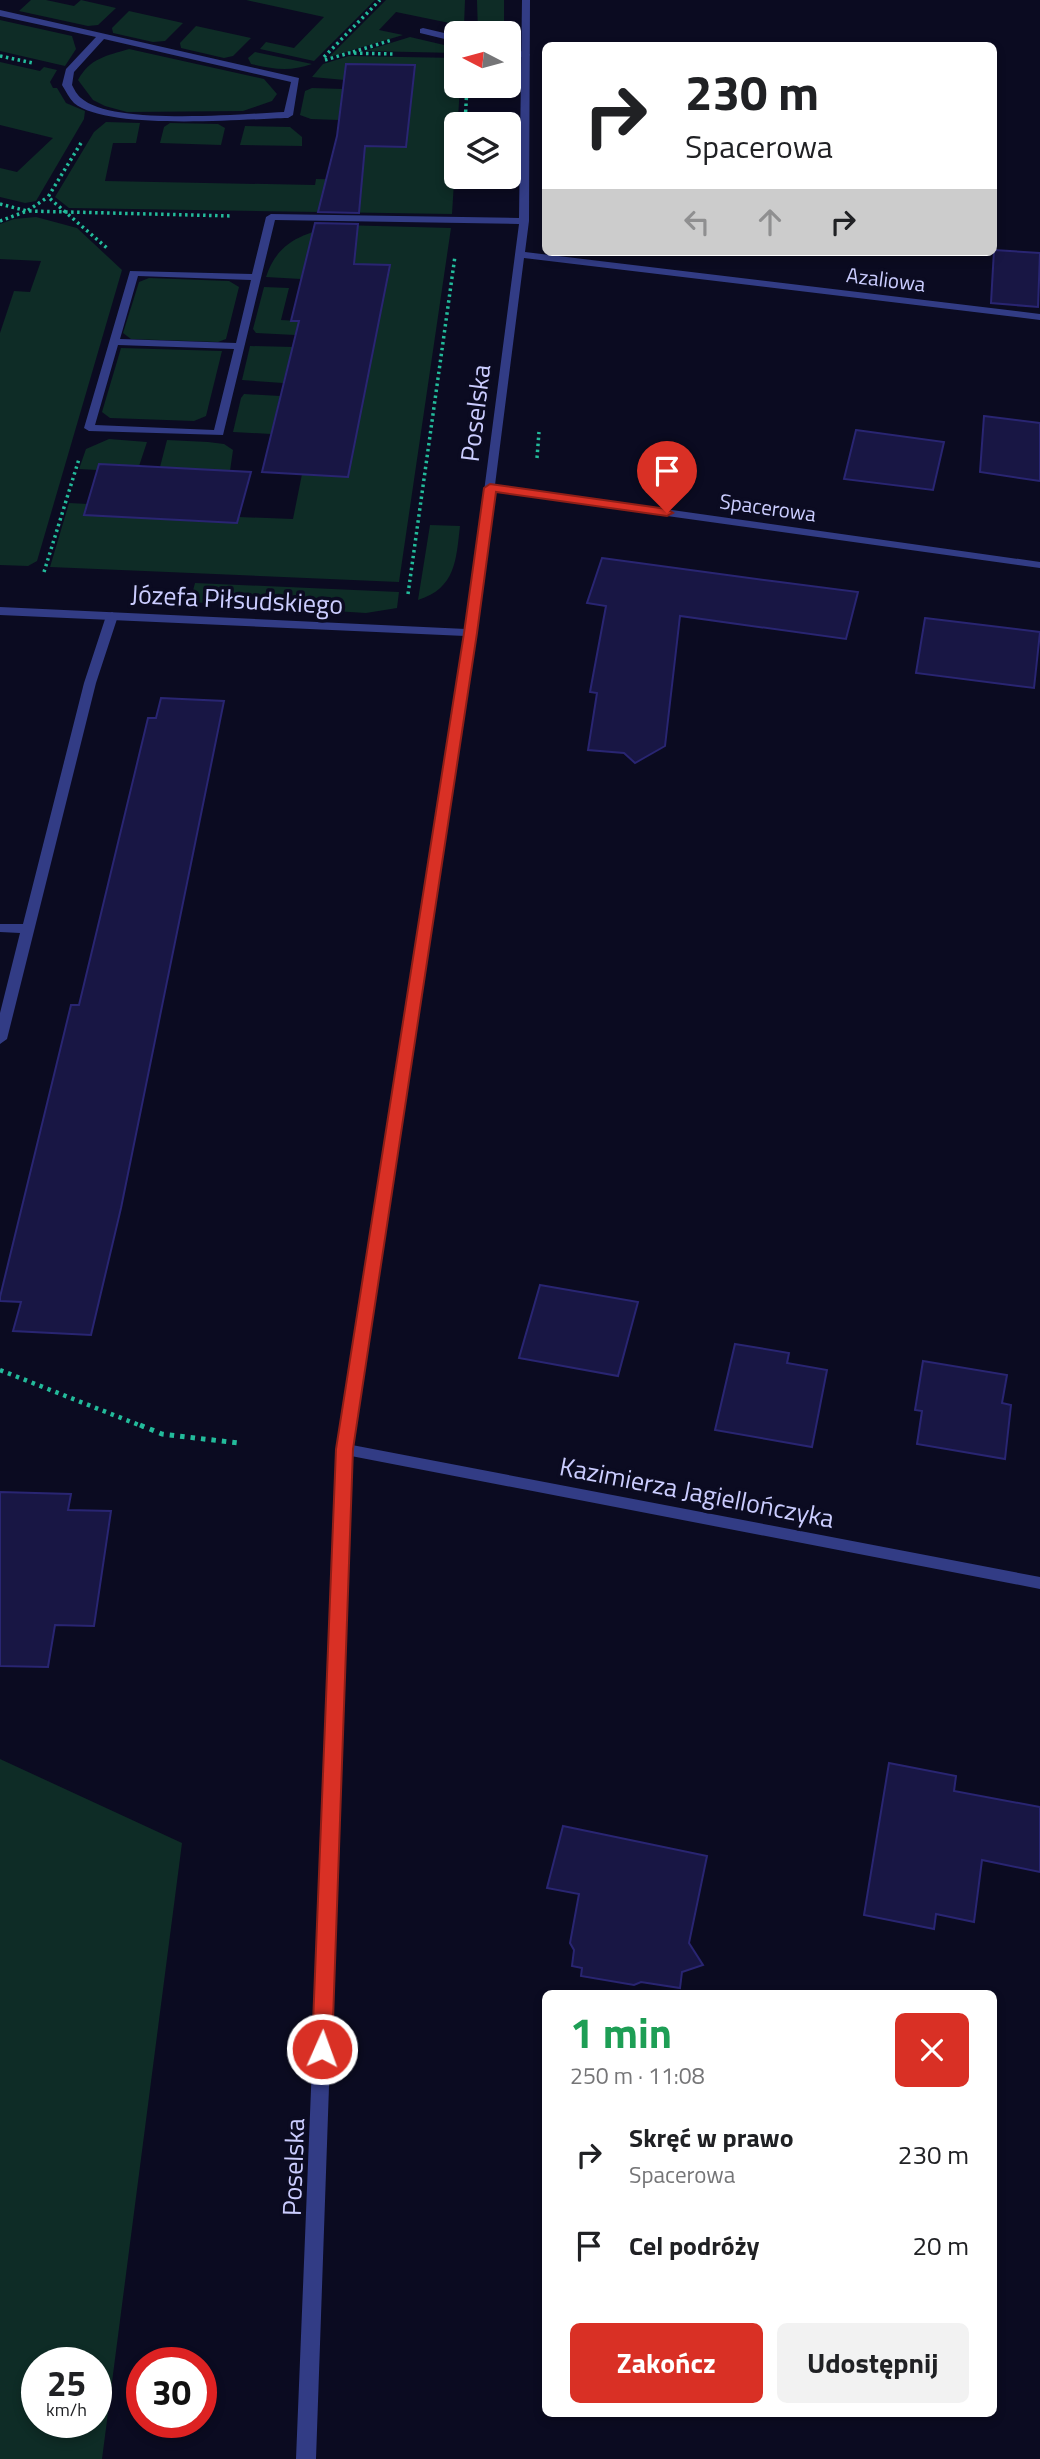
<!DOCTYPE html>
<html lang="pl">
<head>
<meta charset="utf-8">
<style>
  :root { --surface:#fff; --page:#f2f2f2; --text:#202124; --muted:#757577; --accent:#d93025 }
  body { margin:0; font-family:"Titillium Web",sans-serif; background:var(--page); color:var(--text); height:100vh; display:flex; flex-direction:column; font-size:26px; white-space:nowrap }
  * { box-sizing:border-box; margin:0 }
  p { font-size:23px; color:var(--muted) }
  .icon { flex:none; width:38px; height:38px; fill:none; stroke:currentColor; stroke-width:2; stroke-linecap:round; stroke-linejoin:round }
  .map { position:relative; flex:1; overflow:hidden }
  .details { position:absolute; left:542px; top:1990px; width:455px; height:427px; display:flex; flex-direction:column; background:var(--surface); border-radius:10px; box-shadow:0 4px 10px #0003 }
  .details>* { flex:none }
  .banner { position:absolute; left:542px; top:42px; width:455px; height:214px; border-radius:10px; box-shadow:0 4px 10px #0003; background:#fff; color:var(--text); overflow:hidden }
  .needle { width:46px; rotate:276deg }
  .buttons { position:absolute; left:444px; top:21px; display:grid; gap:14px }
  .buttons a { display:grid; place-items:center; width:77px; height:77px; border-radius:10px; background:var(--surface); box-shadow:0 4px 10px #0003; font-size:35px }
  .speed { position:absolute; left:21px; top:2347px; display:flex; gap:14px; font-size:35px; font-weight:700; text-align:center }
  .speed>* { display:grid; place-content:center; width:91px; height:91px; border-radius:50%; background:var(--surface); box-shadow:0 4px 10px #0003; line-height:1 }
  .speed small { font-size:18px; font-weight:400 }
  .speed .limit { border:10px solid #d22; background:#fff; color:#111 }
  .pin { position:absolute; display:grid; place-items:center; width:60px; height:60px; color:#fff; margin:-72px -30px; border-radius:50% 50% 50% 0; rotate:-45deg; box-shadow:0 0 7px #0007 }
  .pin .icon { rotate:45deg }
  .me { position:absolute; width:77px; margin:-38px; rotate:2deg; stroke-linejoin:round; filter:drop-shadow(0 0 5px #0008) }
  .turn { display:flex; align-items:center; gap:24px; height:147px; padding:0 28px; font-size:32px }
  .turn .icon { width:91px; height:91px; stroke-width:2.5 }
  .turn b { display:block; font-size:49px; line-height:60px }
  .lanes { display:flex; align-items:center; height:66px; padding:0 28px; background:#0003; justify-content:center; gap:35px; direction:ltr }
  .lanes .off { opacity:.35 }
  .round { display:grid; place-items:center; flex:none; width:74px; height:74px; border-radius:10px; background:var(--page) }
  .overview { display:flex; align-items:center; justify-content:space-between; height:119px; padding:0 28px }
  h1 { font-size:42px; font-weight:700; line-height:52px; color:#1e9e55 }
  .cta { display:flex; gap:14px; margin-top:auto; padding:14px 28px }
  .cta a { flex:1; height:80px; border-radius:10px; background:var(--accent); color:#fff; font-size:28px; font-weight:700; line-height:80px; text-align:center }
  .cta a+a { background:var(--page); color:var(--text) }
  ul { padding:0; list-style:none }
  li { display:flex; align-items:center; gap:21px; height:91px; padding:0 28px }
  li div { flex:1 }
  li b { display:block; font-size:26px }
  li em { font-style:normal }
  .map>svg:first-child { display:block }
  .green { fill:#0e2c26; fill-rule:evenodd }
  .building { fill:#181644; stroke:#292572; stroke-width:2 }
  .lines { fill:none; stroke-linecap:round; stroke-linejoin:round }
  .path-far2 { stroke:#23bb9b; stroke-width:3.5; stroke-dasharray:2.5 3.5; stroke-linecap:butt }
  .path-far1 { stroke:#23bb9b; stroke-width:4.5; stroke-dasharray:3.5 5; stroke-linecap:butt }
  .path { stroke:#23bb9b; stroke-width:5; stroke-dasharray:4.5 6; stroke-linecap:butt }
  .lane { fill:#323c85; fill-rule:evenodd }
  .street { fill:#323c85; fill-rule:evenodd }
  .route { fill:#d93025; stroke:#8d1f18; stroke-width:2 }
  .labels { text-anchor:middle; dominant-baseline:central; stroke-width:7; stroke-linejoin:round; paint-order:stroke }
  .far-street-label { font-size:21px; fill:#cbcdff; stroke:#0b0b21 }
  .street-label { font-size:26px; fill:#cbcdff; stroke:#0b0b21 }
</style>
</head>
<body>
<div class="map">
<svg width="1040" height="2459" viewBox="0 0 1040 2459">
  <rect width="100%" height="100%" fill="#0b0b21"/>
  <g class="green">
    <polygon points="31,0 46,0 74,6 81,0 116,8 98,25 88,26 19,11"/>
    <polygon points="246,0 375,0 314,61 260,49 266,42 294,48 324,17"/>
    <polygon points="386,0 465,0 464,26 396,12 379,30 403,35 329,57"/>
    <polygon points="477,0 504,0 504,32 478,33"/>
    <polygon points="129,11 183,23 165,41 153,42 113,33 112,28"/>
    <polygon points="0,20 72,36 76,49 65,66 0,51"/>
    <polygon points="196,26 251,38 233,56 224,58 181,48 180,43"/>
    <polygon points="410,37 457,48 457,53 365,51"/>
    <path d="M129 49 264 79 277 94 272 101 243 111 127 112 105 106 93 100 78 80C90 58 106 56 129 49Z"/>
    <path d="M255 52 312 64C289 72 274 69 251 64L248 58Z"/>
    <polygon points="349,56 457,58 457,86 460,86 452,214 69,208 55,197 94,132 106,122 140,123 136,143 113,143 105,181 315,185 316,179 362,180 365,146 406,146 415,65 347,64 345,80 312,77 323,64"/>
    <polygon points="0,62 40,71 44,67 57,70 50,82 53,88 57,88 66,103 85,111 84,119 36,201 25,203 0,197 0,168 17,172 53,138 0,125"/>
    <polygon points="312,88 343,89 339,120 311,119 300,115 305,91"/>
    <polygon points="170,123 218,124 225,128 221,145 160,143 164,127"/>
    <polygon points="245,126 290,127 302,137 302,146 240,145"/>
    <polygon points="36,217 77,228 122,270 37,561 28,566 0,565 0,333 14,291 30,292 41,261 0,259 0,224 14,219"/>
    <path d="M340 225 451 228 399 582 50 567 69 503 88 504 84 515 237 523 239 517 293 519 302 474 348 477 390 265 343 264 307 256 301 279 266 277C278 240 305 233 340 225Z"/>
    <polygon points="149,278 229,281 239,287 226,339 218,342 131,339 123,333 139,282"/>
    <polygon points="264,287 289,288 281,320 299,321 295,335 256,333 253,329"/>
    <polygon points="250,346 293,347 283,383 242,380"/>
    <polygon points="121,348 222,351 206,416 194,421 110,418 102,412"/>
    <polygon points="244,394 280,396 271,434 233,432 241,398"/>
    <polygon points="109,439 147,442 139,466 100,464 97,470 79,469 86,449"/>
    <polygon points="167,440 208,442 224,444 233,450 230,471 160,467"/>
    <path d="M430 525 460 526C456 560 456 588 418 600Z"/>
    <polygon points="195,583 399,592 397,608 366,613 190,602"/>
    <path d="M0 1759 182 1843 102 2459H0ZM37 2362H96V2422H37Z"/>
  </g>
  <g class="building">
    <polygon points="346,64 415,65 406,147 365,146 359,213 318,212 337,136"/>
    <polygon points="315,223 358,224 354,264 390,265 348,477 262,472 299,321 291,321"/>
    <polygon points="994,250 1040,253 1038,307 991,303"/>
    <polygon points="984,416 1040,423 1040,481 980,472"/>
    <polygon points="856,430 944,442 933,490 844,479"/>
    <polygon points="99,464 139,466 251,472 237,523 84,515"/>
    <polygon points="602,558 772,581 858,592 846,639 680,616 665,746 635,763 624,753 588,750 597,693 590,692 606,606 587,603"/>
    <polygon points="925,618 1040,632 1034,688 916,673"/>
    <polygon points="161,698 224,701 121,1208 91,1335 13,1331 21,1302 0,1301 0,1297 71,1005 79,1005 148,718 156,718"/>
    <polygon points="540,1285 638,1302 618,1376 519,1358"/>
    <polygon points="735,1344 789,1353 787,1363 827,1370 812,1447 715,1430"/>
    <polygon points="923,1361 1007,1375 1002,1403 1011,1405 1005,1459 917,1444 922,1411 915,1410"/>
    <polygon points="0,1492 71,1494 68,1510 111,1511 94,1626 55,1625 48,1667 0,1666"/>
    <polygon points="889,1763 956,1776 954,1791 1040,1807 1040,1872 982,1860 974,1922 936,1914 934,1929 864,1915"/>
    <polygon points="563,1826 707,1856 689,1943 703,1965 682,1972 680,1988 641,1982 634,1985 581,1976 582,1968 572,1966 574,1950 570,1943 579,1894 547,1888"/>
  </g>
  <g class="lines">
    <g class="path-far2">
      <polyline points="353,52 392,40"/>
      <polyline points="0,56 33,63"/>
      <polyline points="324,57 380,0"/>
      <polyline points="325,60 349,53 393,54"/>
      <polyline points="465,124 467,86"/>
      <polyline points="81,143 48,197 107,248"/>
      <polyline points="0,204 27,211 233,216"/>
      <polyline points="0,221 27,211 48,197"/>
      <polyline points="537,458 539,432"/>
      <polyline points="44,572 79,459"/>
      <polyline points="408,594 455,256"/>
    </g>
    <polyline class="path-far1" points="0,1370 144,1427"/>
    <polyline class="path" points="140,1425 162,1434 238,1443"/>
    <g class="lane">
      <polygon points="423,28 457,36 457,42 420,33 420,29"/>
      <polygon points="509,48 528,53 530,55 525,58 509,54"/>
      <polygon points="112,612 118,616 96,683 7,1039 0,1044 0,1013 20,933 0,932 0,924 23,924 84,683 106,616"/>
    </g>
    <g class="street">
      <path d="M522 0H530L529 221 525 252 1040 314V320L524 258 495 485 1040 562V568L495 492 477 633 352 1445 1040 1577V1589L351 1456 316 2459H296L337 1449 465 636 0 615V607L466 629 519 224 275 220 223 435 89 431 84 428 130 271 252 274 266 217 271 214 519 218ZM138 276 251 280 236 343 120 339ZM118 345 234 349 214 430 95 425Z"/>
      <path d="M0 10 299 78 293 115 288 118C243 119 108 131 74 103 69 98 66 91 62 85L66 69 96 37 0 16ZM104 39 291 82 284 112C241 114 112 126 81 98 77 95 74 89 72 85L74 72Z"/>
    </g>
  </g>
  <polygon class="route" points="490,484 667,509 673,513 667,516 496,492 477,633 353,1449 332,2049 329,2056 322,2059 315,2056 312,2049 336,1449 464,633 484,488"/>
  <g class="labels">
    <g class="far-street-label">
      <text transform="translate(886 279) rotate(7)">Azaliowa</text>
      <text transform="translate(768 507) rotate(8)">Spacerowa</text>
    </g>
    <g class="street-label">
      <text transform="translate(475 413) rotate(-83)">Poselska</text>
      <text transform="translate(237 599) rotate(3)">Józefa Piłsudskiego</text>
      <text transform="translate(697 1492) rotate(11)">Kazimierza Jagiellończyka</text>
      <text transform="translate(293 2167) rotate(-88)">Poselska</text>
    </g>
  </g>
</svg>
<div class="buttons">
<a><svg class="needle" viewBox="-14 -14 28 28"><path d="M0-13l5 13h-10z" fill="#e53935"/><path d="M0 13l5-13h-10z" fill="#757577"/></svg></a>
<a><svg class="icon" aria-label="layers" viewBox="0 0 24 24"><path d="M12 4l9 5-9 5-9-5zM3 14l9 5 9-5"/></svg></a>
</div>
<div class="speed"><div>25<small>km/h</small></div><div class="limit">30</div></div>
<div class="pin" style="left:667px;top:513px;background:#d93025"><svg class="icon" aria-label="arrive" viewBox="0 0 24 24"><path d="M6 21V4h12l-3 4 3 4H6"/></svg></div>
<svg class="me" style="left:322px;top:2049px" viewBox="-20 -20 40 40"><circle r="17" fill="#d93025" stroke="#fff" stroke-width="3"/><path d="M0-11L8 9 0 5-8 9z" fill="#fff"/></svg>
<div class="banner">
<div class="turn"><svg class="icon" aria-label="right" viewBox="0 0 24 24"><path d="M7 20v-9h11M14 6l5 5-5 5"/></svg><div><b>230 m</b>Spacerowa</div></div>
<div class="lanes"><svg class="icon off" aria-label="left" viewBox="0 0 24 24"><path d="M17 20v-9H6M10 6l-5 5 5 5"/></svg><svg class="icon off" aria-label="ahead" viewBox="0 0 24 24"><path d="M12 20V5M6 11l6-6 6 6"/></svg><svg class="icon" aria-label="right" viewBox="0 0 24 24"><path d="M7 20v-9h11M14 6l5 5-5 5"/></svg></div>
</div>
<section class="details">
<div class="overview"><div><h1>1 min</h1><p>250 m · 11:08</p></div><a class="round" style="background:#d93025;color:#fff"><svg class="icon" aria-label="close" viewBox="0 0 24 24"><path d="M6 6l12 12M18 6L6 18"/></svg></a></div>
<ul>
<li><svg class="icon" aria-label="right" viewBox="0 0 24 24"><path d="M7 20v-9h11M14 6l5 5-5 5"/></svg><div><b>Skręć w prawo</b><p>Spacerowa</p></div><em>230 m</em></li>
<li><svg class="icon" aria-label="arrive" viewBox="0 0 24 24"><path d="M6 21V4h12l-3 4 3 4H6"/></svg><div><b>Cel podróży</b></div><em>20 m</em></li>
</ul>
<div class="cta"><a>Zakończ</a><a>Udostępnij</a></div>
</section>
</div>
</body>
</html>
